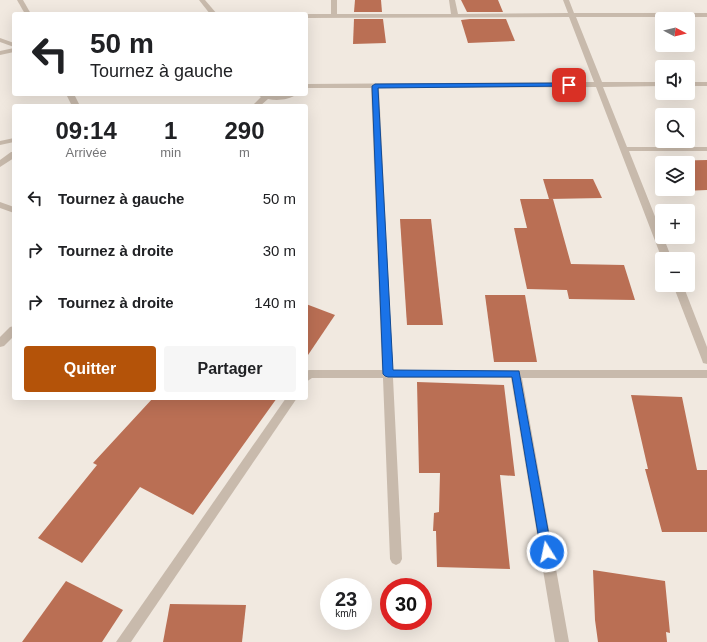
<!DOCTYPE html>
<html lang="fr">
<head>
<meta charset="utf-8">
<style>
  :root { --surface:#fff; --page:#f6f6f6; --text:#202124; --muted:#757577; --accent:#b45309 }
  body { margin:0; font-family:Helvetica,sans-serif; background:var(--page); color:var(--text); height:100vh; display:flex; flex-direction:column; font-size:15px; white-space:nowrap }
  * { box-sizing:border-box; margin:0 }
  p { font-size:13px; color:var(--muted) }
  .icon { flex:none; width:22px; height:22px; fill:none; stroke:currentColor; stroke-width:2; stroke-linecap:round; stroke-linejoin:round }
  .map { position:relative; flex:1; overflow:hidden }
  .side { position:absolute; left:12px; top:104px; width:296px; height:296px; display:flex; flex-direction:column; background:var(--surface); border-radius:4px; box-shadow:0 4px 16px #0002 }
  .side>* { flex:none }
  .guide { position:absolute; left:12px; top:12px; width:296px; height:84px; border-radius:4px; box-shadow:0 4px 16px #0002; background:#fff; color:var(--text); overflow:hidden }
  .needle { width:26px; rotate:97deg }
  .tools { position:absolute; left:655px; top:12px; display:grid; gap:8px }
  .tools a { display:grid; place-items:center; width:40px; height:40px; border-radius:4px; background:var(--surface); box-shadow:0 4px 16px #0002; font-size:20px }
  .speed { position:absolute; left:320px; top:578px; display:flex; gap:8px; font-size:20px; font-weight:700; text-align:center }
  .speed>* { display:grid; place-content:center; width:52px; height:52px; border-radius:50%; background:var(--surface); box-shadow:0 4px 16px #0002; line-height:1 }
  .speed small { font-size:10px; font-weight:400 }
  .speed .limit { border:6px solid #d22; background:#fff; color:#111 }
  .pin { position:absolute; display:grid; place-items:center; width:34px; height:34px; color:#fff; margin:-17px; border-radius:8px; box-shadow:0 2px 6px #0006 }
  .me { position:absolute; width:44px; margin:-22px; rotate:350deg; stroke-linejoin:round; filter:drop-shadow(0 0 3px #0008) }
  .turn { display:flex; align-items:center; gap:14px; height:84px; padding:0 12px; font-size:18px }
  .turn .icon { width:52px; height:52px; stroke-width:2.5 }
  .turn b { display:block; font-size:28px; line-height:34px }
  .eta { display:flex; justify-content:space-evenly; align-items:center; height:68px; text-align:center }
  .eta b { font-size:24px; font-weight:700; line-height:28px }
  .cta { display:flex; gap:8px; margin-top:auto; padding:8px 12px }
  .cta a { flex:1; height:46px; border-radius:4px; background:var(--accent); color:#fff; font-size:16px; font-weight:700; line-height:46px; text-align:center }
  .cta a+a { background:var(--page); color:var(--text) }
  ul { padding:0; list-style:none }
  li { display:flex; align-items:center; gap:12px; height:52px; padding:0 12px }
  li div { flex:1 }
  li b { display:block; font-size:15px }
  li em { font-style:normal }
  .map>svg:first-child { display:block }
  .building { fill:#ba6f54 }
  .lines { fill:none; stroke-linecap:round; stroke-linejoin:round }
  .minor { fill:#c8baac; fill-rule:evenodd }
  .route { fill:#1a73e8; stroke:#114b97 }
</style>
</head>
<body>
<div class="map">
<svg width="707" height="642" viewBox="0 0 707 642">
  <rect width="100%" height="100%" fill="#f1e9e0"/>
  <g class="building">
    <polygon points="355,0 381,0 382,12 354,12"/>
    <polygon points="461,0 498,0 503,12 467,12"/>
    <polygon points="354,19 383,19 386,43 353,44"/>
    <polygon points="470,19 506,19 515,41 468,43 461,20"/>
    <polygon points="707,160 707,190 683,191 682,189 688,189 688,163 666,163 665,161"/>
    <polygon points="543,179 593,179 602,198 549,199"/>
    <polygon points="520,199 553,199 571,264 624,265 635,300 569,299 567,290 527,289 514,228 527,228"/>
    <polygon points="400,219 431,219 443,325 407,325"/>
    <polygon points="485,295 525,295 537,362 494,362"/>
    <polygon points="306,304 335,315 306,358"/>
    <polygon points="417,382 504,385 515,476 500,475 510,569 437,567 436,531 433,531 434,513 439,512 440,473 419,473"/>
    <polygon points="631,395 682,397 697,470 707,470 707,532 662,532 645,469 648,469"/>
    <polygon points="153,398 277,398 193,515 140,487 82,563 38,538 97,465 93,463"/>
    <polygon points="593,570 665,581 670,633 666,632 667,642 598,642 595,620"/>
    <polygon points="66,581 123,610 102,642 22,642"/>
    <polygon points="170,604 246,605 242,642 163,642"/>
  </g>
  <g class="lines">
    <g class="minor">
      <polygon points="17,0 23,0 31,14 25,14"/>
      <polygon points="199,0 205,0 217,14 210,14"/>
      <polygon points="331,0 337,0 337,14 451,14 449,0 455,0 458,14 568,13 563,0 569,0 574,13 707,13 707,17 576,17 602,82 662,82 662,86 603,87 627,147 707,147 707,151 629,151 672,259 662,259 596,87 379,88 393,370 707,370 707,378 522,378 569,642 555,642 511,378 393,378 402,559 400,563 396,565 392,563 390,559 383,378 312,378 306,382 306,371 309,370 382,370 371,88 306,88 306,84 594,82 569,17 306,18 306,14 331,14"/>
      <polygon points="0,38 14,43 14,47 0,42"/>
      <polygon points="14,48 14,52 0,55 0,51"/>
      <rect x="688" y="82" width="19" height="4"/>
      <polygon points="66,94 74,94 80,106 72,106"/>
      <path d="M256 94 276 96 297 94C289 100 277 101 268 99L260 106H252L261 97Z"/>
      <polygon points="14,138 14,142 0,145 0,141"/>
      <polygon points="11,152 14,152 14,158 0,167 0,160"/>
      <polygon points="0,202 14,207 14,213 0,208"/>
      <polygon points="673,285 683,285 707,347 707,364 703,363 702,360"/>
      <polygon points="14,326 14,336 4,346 0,347 0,337 10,327"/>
      <polygon points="286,398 297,398 131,642 116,642"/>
    </g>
  </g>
  <polygon class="route" points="569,83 573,85 572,86 378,88 393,370 519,371 552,552 551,556 547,558 543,556 541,552 512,377 388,377 385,376 383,374 372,86 375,84"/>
</svg>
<div class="tools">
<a><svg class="needle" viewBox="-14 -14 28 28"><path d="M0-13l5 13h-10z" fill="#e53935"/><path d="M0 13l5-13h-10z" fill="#757577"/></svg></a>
<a><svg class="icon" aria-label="sound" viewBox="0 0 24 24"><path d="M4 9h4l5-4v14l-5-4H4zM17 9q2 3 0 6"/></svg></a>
<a><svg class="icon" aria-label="search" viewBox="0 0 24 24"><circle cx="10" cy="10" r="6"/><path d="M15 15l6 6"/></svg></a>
<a><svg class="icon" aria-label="layers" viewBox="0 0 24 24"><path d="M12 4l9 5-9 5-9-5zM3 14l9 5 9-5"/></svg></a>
<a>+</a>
<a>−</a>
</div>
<div class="speed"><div>23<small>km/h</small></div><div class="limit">30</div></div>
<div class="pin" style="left:569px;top:85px;background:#d93025"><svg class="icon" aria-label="arrive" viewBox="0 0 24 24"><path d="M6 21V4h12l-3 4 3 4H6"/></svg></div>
<svg class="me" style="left:547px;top:552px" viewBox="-20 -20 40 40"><circle r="17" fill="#1a73e8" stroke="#fff" stroke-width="3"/><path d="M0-11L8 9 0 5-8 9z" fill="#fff"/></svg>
<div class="guide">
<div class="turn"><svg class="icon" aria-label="left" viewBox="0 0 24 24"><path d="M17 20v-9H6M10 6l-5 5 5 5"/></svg><div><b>50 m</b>Tournez à gauche</div></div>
</div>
<section class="side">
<div class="eta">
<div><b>09:14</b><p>Arrivée</p></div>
<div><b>1</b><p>min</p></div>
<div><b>290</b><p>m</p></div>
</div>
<ul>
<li><svg class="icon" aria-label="left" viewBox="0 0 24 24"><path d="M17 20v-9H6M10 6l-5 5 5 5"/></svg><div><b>Tournez à gauche</b></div><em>50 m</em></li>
<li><svg class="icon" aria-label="right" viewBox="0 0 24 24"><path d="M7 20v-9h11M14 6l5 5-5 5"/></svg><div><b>Tournez à droite</b></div><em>30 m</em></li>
<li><svg class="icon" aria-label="right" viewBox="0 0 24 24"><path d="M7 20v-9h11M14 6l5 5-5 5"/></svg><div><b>Tournez à droite</b></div><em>140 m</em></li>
</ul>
<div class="cta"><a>Quitter</a><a>Partager</a></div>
</section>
</div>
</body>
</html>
